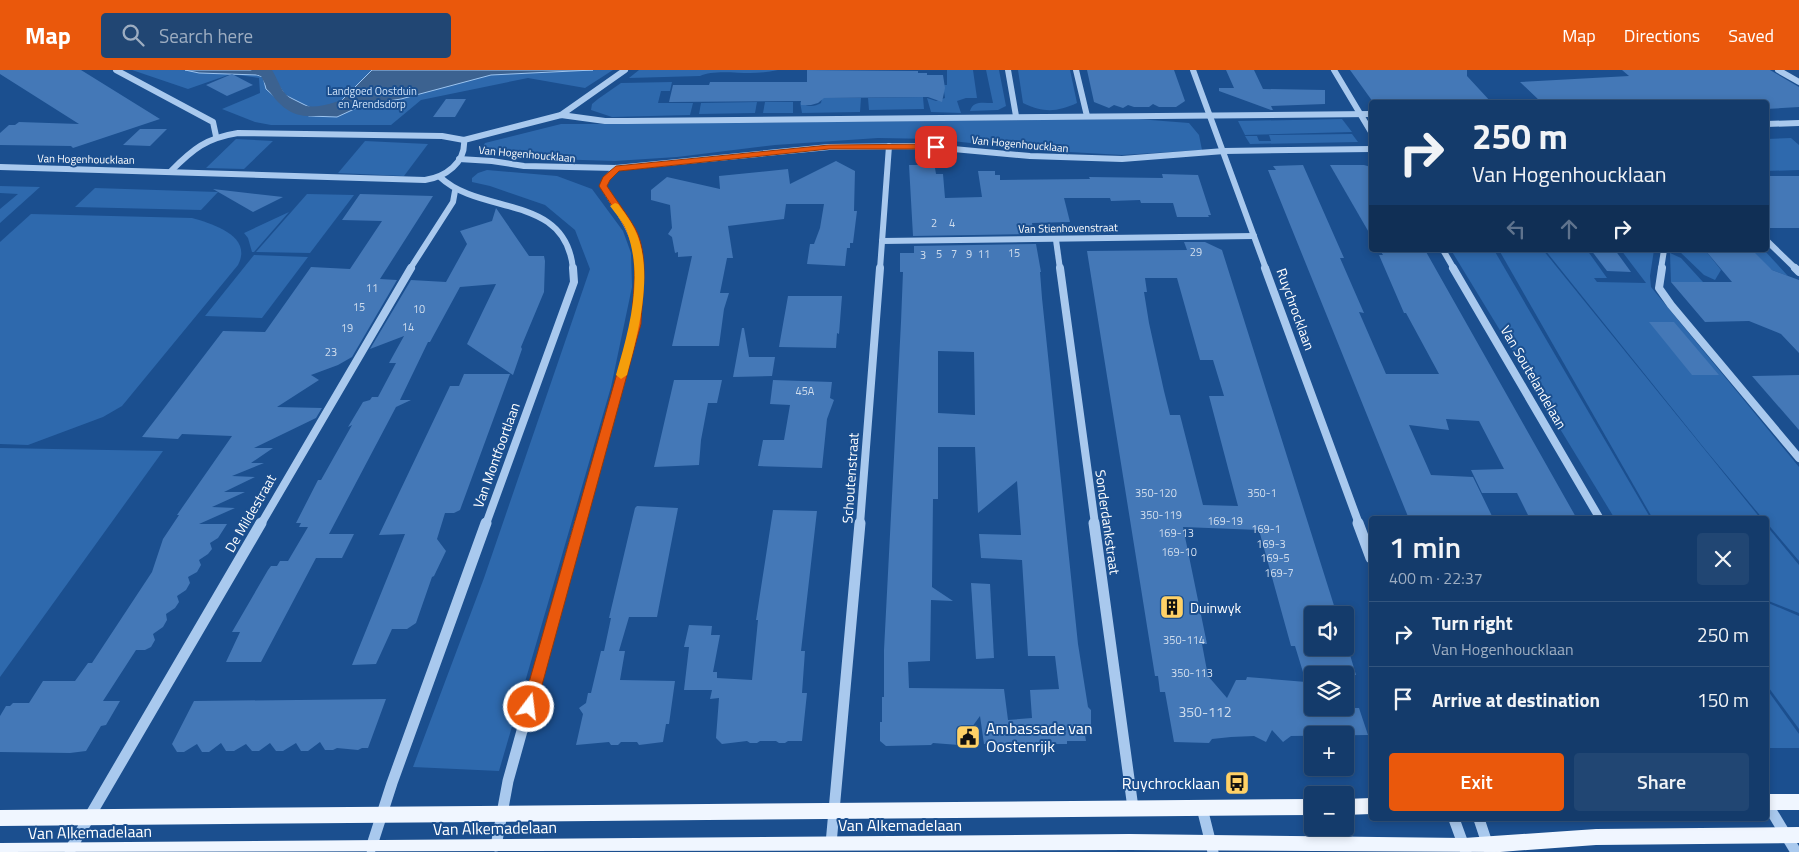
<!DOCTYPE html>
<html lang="en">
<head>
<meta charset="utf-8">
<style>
  :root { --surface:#143b6b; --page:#214673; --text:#f1f3f6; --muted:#9dadc1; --line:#33557e; --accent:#ea580c }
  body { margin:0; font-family:"Titillium Web",sans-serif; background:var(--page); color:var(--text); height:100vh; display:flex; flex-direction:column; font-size:19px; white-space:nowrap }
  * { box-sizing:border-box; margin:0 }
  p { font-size:16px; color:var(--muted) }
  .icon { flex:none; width:28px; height:28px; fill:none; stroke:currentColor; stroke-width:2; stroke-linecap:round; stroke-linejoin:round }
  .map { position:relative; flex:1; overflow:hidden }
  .panel { position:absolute; left:1369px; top:446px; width:400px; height:305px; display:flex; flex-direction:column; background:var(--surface); border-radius:5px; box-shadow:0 2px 8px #0003,0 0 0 1px var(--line) }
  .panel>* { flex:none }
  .banner { position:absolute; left:1369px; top:30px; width:400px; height:152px; border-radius:5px; box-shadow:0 2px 8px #0003,0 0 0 1px var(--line); background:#143b6b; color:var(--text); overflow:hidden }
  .tools { position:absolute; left:1304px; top:536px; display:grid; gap:10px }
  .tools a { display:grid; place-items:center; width:50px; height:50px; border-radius:5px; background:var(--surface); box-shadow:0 2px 8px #0003,0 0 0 1px var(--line); font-size:25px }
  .pin { position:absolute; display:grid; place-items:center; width:42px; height:42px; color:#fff; margin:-21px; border-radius:10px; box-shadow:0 2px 8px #0006 }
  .me { position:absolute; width:55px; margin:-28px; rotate:15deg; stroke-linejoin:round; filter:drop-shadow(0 0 4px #0008) }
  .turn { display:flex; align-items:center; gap:18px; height:105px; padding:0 20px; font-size:22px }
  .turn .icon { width:65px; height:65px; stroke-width:2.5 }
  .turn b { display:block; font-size:35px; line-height:42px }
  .lanes { display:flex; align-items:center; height:48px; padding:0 20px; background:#0003; justify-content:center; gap:25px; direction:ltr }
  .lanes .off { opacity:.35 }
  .round { display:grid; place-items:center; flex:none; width:52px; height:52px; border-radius:5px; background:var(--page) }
  .summary { display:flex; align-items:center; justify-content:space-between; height:85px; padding:0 20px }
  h1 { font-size:30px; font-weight:600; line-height:38px }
  .button { display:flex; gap:10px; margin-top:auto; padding:10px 20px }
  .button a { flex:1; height:58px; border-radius:5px; background:var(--accent); color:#fff; font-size:20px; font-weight:600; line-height:58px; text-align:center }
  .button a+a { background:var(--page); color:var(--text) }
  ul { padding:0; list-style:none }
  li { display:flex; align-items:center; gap:15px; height:65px; padding:0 20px; border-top:1px solid var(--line) }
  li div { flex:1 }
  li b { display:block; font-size:19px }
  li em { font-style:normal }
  header { display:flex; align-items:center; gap:30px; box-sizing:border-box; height:70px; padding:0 25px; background:var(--accent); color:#fff }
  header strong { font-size:24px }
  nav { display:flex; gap:28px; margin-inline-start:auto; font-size:18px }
  .search { width:350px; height:45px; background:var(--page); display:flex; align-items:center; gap:12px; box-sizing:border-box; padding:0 18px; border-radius:5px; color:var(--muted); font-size:19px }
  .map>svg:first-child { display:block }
  .green { fill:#2e69ad }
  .water { fill:#3c6290; stroke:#9cc4f0 }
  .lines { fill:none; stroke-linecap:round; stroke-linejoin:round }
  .canal { fill:#3c6290; fill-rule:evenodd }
  .building { fill:#4478b7; fill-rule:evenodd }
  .minor-far2 { stroke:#a9c9ee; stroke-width:6 }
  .minor-far1 { stroke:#a9c9ee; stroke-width:8 }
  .minor { stroke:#a9c9ee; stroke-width:11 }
  .major { fill:#f0f6ff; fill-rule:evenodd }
  .route { fill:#ea580c; stroke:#983908 }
  .slow { fill:#f59e0b }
  .labels { text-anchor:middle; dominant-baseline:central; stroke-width:4; stroke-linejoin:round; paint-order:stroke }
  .far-park-label { font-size:11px; fill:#cfe3fa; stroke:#1b4f8f }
  .far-street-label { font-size:11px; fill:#fff; stroke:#1b4f8f }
  .number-label { font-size:11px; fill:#d0dded }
  .street-label { font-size:14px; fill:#fff; stroke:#1b4f8f }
  .poi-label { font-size:14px; fill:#fff; stroke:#1b4f8f; text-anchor:start }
  .near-number-label { font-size:14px; fill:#d0dded }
  .near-poi-label { font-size:16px; fill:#fff; stroke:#1b4f8f; text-anchor:start }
  .near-street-label { font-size:16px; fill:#fff; stroke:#1b4f8f }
</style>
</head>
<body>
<header>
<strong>Map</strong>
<div class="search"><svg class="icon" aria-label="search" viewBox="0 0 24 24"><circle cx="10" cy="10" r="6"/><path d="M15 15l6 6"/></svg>Search here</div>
<nav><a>Map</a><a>Directions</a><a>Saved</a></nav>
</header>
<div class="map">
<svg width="1799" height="782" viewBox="0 0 1799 782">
  <rect width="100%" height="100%" fill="#1b4f8f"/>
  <g class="green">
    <polygon points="132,0 613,0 585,18 528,8 421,30 391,55 271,55 255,52 222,39 260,23 259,8 231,4 188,19"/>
    <path d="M639 0H778C769 2 760 3 750 3 735 3 712 0 700 6L629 8Z"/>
    <polygon points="947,0 973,0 977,28 966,28 957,31 961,43 931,42 927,28 936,31 945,28 943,15 947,15"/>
    <path d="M986 0H999L1006 36 998 40 970 41C973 30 984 33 993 33Z"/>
    <path d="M1018 0H1070L1077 33C1057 42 1044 43 1023 33Z"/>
    <polygon points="672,12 670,21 661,21 658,33 693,33 690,45 612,47 591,40 592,34 598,29 621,13"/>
    <polygon points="923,27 924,39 869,40 868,28"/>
    <path d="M822 28H861L860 42 802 43 800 32C807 37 814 37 821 33Z"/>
    <polygon points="757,32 755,43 699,44 701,33"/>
    <polygon points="765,32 793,32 793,43 763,43"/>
    <polygon points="1138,49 1189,53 1199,65 1202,80 1122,85 1034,80 934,69 878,68 775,75 677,87 615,91 550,89 482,78 485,73 561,54 607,54"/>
    <polygon points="1342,49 1352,62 1245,65 1238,51"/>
    <polygon points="1352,64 1358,72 1250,74 1245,66 1257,66 1259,71 1271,71 1269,65"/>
    <polygon points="1791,68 1799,75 1799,100 1766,101 1766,69"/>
    <polygon points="236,69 273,71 244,99 206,98"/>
    <polygon points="365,71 428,74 404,106 338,103"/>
    <polygon points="487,100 557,106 592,119 623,161 631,183 632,217 611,317 499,701 413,697 484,508 590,199 575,160 545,135 490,116 472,112 472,108 478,103"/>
    <polygon points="0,116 40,117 0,153 0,139 18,124 0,123"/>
    <polygon points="95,118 218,122 201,140 75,137"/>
    <polygon points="307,124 354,125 310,183 256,182"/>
    <polygon points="289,142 254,182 252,182 248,168 244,163"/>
    <path d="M31 144 192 148C213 154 253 166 238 195L122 336 103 347 28 375 0 374V172Z"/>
    <polygon points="1451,180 1494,180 1651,449 1615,449"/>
    <polygon points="1499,180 1543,180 1761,449 1653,449"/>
    <polygon points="1545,180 1587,180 1607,208 1594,208 1597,212 1646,213 1621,180 1654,180 1650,206 1651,217 1799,397 1799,491 1766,452 1766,449 1763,449 1704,378"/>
    <polygon points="1678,180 1705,180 1721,200 1715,210 1704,205"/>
    <polygon points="1740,180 1764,180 1788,206 1772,200"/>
    <polygon points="1670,183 1681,188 1703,212 1671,212"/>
    <polygon points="254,185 308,187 262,248 205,246"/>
    <polygon points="0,378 163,381 0,607"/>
    <polygon points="1766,455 1799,495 1799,543 1766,530"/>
    <polygon points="1766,532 1799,546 1799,659 1766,614"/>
    <polygon points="1766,618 1799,664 1799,678 1766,678"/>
  </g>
  <polygon class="water" points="185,0 263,0 271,4 285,25 315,40 323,41 335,37 372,0 593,0 491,5 401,29 363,35 337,47 309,46 284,35 266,19 263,7 257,5 199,3"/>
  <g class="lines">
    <path class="canal" d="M251 0H272C276 6 279 15 283 21 305 49 331 32 358 25L363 27 366 30 363 33C315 50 287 59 261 6L253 3Z"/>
  </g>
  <g class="building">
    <polygon points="0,0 81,0 160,49 73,78 71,76 0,75 0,63 9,55 15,55 19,52 79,54 0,4"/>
    <polygon points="807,0 918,1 918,3 927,3 927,5 943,5 945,18 942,32 928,27 824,28 818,33 811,35 801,35 801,31 669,32 673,15 709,15 710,12 807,12"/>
    <polygon points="1087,0 1174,0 1185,31 1176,37 1159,37 1153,34 1149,37 1134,37 1128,35 1123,38 1114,35 1109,38 1094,32"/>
    <polygon points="1226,0 1254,0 1263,19 1325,20 1325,34 1271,36 1273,40 1271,40 1219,21 1219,18 1234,18"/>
    <polygon points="1350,0 1467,0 1467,6 1491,32 1373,32"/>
    <polygon points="1622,0 1770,0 1799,17 1799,37 1766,39 1766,32 1541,32 1520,12 1629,6"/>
    <polygon points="232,4 253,15 227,26 206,15"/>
    <polygon points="446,29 466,29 455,47 433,47"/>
    <polygon points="140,59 167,59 150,76 123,75"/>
    <polygon points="836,91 855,101 854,141 857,141 853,173 850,173 850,178 847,178 845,196 807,194 810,174 814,174 820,158 824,134 786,134 784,149 728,156 733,188 727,188 720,223 729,223 724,239 719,276 672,276 692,186 678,187 678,182 675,183 672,167 668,164 672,158 670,135 651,130 651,120 667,107 720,119 719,106 788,99 790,114"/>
    <polygon points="909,95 932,95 932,98 935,98 936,104 943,104 945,128 982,127 978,101 995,101 995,105 1000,105 1000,110 1090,109 1089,107 1163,108 1162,104 1198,105 1211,145 1208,145 1209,147 1177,147 1173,133 1141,133 1140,130 1111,131 1110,128 1064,128 1070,152 1032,153 1034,164 913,166"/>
    <polygon points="1303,95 1344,188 1340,188 1364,243 1359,242 1386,304 1439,304 1419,267 1406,243 1404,243 1379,185 1383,185 1380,180 1425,180 1577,449 1530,449 1517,423 1482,423 1471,400 1504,399 1479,351 1446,349 1449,360 1409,355 1431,405 1473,407 1492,446 1449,446 1451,449 1409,449 1268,100 1276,100 1273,96"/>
    <polygon points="1330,95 1364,95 1371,97 1371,166"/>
    <rect x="1766" y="106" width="33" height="52"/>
    <polygon points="213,119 283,127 253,142"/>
    <polygon points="360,124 433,126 380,209 397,210 352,287 338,295 311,305 319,310 277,337 322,338 316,348 254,378 273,378 251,393 264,393 232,406 255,407 224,422 245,422 212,437 235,438 199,454 227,454 218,468 210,473 212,479 208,484 199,490 201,495 197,502 188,507 190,513 186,520 177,526 179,532 175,538 166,544 167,550 163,557 153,564 155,570 151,577 145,580 136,580 103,631 120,631 106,655 101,656 86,681 70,683 0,682 0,646 6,636 10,636 13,633 29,633 43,611 75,611 88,593 92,593 152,502 163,469 179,445 177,445 232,366 182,364 178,369 142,367 223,261 265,262 311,197 350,199 382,151 342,150"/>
    <polygon points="496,138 529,186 544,186 545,191 544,222 521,277 522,279 513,305 467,274 496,214 460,217 430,272 428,272 400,330 411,330 396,337 329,464 354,464 342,488 316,488 261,592 226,592 240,562 232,562 268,500 271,496 277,496 280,491 288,491 308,457 299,457 301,453 296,453 318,410 321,410 352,355 348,357 363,332 370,330 372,327 378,327 396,293 389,293 404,266 370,279 411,210 446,212 467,174 460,161 492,151"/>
    <path d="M1184 172H1205L1222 180 1337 545H1312V578H1348L1356 605H1312V638H1359L1368 665 1291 666 1283 672 1272 660 1266 672 1254 666 1231 667 1212 669 1209 673 1174 672 1165 622H1160L1158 606H1155L1087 181 1187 180ZM1145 208H1177L1200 290H1213L1224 326H1209L1238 436 1203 435 1180 345H1170L1164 321 1149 253 1144 222H1147ZM1183 457 1259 460 1291 576H1295L1306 612 1247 607 1246 610H1236L1227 628 1208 606 1202 574H1207Z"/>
    <path d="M1036 174 1041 202H1040L1042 228 1078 574 1088 637 1091 640V659H1084L1086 671H1067V674H984L980 646 959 675 933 673 931 675 886 676 880 671V652H882V627H884V580L901 252 903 202H900V183H914V176ZM938 281 974 282 975 345 938 343ZM938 377H975L978 443 1017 411 1021 465 979 464 981 488 1022 490 1028 586H1055L1059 619 1030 620 1032 648 1008 650 1004 619 909 618 908 592 930 591 931 530 953 531 932 517 933 429H938Z"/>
    <polygon points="1591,180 1615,180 1631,202 1607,201"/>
    <polygon points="1705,180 1740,180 1742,182 1754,182 1772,200 1799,210 1799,283 1781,264 1749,251 1705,252 1671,212 1732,212"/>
    <polygon points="788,226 842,226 839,264 837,263 836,278 779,277"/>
    <polygon points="1649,252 1674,252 1719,305 1692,305"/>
    <polygon points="742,258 744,258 749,287 775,287 772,306 733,307"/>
    <polygon points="464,304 510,304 460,440 454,443 445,443 437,469 446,481 434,506 432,507 416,553 407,559 392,559 376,594 352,595 405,464 379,465 450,316 459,316"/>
    <polygon points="1799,305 1799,360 1752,306"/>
    <polygon points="674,310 722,310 717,333 708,333 701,370 699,395 654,397"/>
    <polygon points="773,310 832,312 830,328 834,330 827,349 822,398 758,396 763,370 784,370 790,335 770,334"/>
    <polygon points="637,436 678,438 657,547 629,547 619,581 625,581 620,610 675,611 669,654 666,654 663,672 639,675 637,672 621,672 618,675 611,675 609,672 576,675 583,644 579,638 586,633 588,623 591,623 601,581 604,581 611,548 609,548 635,438"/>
    <polygon points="773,440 817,441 801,581 805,581 802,623 807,623 802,671 788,671 785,673 779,673 776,671 760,671 757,673 750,673 747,671 722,674 716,668 719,628 710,629 712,620 684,620 689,577 684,577 689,555 712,556 711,565 720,565 713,602 717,602 717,608 752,610 758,550 756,550"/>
    <polygon points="971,513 990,514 994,588 976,589"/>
    <polygon points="386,629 368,678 362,678 358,680 337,678 333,680 325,680 320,672 308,681 301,681 296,673 283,681 276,681 270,673 259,681 252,681 246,674 234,681 226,681 221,673 209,682 202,682 197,674 184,682 177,682 172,674 194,631"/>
  </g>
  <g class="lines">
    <g class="minor-far2">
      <polyline points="116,0 213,52 216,66"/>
      <polyline points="1008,0 1016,46"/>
      <polyline points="1076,0 1087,46"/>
      <polyline points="1193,0 1266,199"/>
      <polyline points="1334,0 1371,62"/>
      <polyline points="1778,0 1799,12"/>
      <polyline points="561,45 625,0"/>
      <polyline points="1766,54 1799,53"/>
      <polyline points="459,89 492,91 524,96 616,98 829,77 921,76 1030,86 1122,89 1224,81 1371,79"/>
      <path d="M0 97 425 110C445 107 466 93 464 70"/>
      <path d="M616 98 606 109 603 116C619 144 638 165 639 199"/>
      <path d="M171 101C193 79 206 68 238 63L442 66 464 70 561 45 605 51H627L1371 44"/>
      <path d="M440 107C481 146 566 123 573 199"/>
      <polyline points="1056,170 1060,199"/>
      <polyline points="1766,170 1796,199"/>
      <polyline points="882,171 1254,166"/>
      <polyline points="1443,180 1454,199"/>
      <polyline points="410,199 453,132 455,121"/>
      <polyline points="880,199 889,76"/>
      <polyline points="1661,199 1664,180"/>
    </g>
    <g class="minor-far1">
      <polyline points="1060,198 1095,454"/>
      <polyline points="1265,198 1359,454"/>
      <polyline points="1453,198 1600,449"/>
      <polyline points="1662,198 1659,218 1671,235 1799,388"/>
      <polyline points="1795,198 1799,202"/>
      <polyline points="261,454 411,198"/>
      <polyline points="486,454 574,212 573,198"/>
      <polyline points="580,454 636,255 639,198"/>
      <polyline points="860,454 880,198"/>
    </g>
    <g class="minor">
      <polyline points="1094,453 1133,738"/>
      <polyline points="1358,453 1371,488"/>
      <polyline points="1766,732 1796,782"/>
      <polyline points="1202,738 1213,782"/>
      <polyline points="1454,749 1466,782"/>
      <polyline points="1479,749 1490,782"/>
      <polyline points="831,774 860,453"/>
      <polyline points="496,776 508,711 580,453"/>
      <polyline points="371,778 392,713 486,453"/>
      <polyline points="70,780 261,453"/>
    </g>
    <g class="major">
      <rect x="1766" y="724" width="33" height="16"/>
      <polygon points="1371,728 1371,744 1345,745 1345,729"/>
      <polygon points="1312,729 1312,745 0,756 0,740"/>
      <polygon points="1799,757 1799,773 1596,775 1500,782 1129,780 0,782 0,773 1129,764 1464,768 1596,759"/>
    </g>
  </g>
  <path class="route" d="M936 74 940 77 939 79H829L619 101 610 110 607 116C616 130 627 144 635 158 650 186 642 224 641 254L536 637 534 641 529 643 524 641 522 637 631 254C633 224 640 187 626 159 618 144 608 130 599 116L603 107 616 96 829 75Z"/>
  <path class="slow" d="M615 133 618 134C624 142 631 151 635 160 655 201 638 264 627 305L621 309 616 305C629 260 644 208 627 162 624 153 616 144 610 136Z"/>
  <defs>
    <symbol id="building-square" viewBox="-11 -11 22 22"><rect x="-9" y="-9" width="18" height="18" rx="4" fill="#ffd166" stroke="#1b4f8f"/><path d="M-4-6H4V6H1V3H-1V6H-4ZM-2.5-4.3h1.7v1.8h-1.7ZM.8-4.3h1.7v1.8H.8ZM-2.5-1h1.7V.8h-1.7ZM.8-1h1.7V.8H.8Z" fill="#111"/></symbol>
    <symbol id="civic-square" viewBox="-11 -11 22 22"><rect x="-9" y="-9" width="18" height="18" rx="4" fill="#ffd166" stroke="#1b4f8f"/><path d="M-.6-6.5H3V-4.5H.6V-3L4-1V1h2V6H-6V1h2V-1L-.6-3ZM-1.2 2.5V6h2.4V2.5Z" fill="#111"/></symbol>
    <symbol id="bus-square" viewBox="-11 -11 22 22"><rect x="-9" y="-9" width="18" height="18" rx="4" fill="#ffd166" stroke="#1b4f8f"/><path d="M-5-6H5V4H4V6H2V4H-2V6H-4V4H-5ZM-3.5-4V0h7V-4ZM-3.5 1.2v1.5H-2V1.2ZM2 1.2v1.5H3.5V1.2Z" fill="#111"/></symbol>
  </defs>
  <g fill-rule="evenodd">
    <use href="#building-square" x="1158" y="523" width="28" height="28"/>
    <use href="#civic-square" x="954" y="653" width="28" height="28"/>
    <use href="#bus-square" x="1223" y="699" width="28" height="28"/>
  </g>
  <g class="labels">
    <g class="far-park-label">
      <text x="372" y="21">Landgoed Oostduin<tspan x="372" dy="13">en Arendsdorp</tspan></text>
    </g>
    <g class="far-street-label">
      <text transform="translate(1020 74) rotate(5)">Van Hogenhoucklaan</text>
      <text transform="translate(527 84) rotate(5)">Van Hogenhoucklaan</text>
      <text transform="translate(86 89) rotate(1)">Van Hogenhoucklaan</text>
      <text transform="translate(1068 158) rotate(-1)">Van Stienhovenstraat</text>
    </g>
    <g class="number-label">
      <text x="934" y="153">2</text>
      <text x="952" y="153">4</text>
      <text x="1196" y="182">29</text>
      <text x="1014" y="183">15</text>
      <text x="939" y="184">5</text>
      <text x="954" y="184">7</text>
      <text x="969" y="184">9</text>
      <text x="984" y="184">11</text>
      <text x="923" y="185">3</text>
      <text x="372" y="218">11</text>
      <text x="359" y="237">15</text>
      <text x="419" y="239">10</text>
      <text x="408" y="257">14</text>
      <text x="347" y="258">19</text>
      <text x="331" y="282">23</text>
      <text x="805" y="321">45A</text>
      <text x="1156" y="423">350-120</text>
      <text x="1262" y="423">350-1</text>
      <text x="1161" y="445">350-119</text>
      <text x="1225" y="451">169-19</text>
      <text x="1266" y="459">169-1</text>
      <text x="1176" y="463">169-13</text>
      <text x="1271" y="474">169-3</text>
      <text x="1179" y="482">169-10</text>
      <text x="1275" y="488">169-5</text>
      <text x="1279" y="503">169-7</text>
      <text x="1184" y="570">350-114</text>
      <text x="1192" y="603">350-113</text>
    </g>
    <g class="street-label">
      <text transform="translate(1296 239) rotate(70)">Ruychrocklaan</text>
      <text transform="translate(1534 307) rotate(60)">Van Soutelandelaan</text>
      <text transform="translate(496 385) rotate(-70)">Van Montfoortlaan</text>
      <text transform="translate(850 408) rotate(-86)">Schoutenstraat</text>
      <text transform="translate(250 443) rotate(-60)">De Mildestraat</text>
      <text transform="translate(1108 452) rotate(82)">Sonderdankstraat</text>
    </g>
    <g class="poi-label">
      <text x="1190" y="537">Duinwyk</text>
    </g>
    <g class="near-number-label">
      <text x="1205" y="641">350-112</text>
    </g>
    <g class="near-poi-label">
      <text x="986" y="658">Ambassade van<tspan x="986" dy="18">Oostenrijk</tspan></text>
      <text x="1220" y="713" text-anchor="end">Ruychrocklaan</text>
    </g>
    <g class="near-street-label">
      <text x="900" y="755">Van Alkemadelaan</text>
      <text transform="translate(495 758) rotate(-1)">Van Alkemadelaan</text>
      <text transform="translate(90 762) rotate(-1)">Van Alkemadelaan</text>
    </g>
  </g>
</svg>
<div class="tools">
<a><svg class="icon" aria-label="sound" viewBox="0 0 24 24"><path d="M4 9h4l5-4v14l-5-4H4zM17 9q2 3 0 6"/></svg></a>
<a><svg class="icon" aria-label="layers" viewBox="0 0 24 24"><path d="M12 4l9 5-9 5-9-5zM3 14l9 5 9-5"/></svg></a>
<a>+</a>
<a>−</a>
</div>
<div class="pin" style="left:936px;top:77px;background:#d93025"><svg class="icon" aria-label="arrive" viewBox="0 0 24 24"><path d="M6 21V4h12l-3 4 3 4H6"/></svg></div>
<svg class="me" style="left:529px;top:637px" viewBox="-20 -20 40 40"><circle r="17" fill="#ea580c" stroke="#fff" stroke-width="3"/><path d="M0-11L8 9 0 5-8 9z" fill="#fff"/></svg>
<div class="banner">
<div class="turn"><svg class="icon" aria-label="right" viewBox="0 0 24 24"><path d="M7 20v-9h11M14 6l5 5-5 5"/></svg><div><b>250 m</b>Van Hogenhoucklaan</div></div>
<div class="lanes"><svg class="icon off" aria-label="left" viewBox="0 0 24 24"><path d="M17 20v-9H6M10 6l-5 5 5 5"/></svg><svg class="icon off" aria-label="ahead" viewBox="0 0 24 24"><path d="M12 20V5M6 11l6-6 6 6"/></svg><svg class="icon" aria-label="right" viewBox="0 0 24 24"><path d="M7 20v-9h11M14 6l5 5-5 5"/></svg></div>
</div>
<section class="panel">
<div class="summary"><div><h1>1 min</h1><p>400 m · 22:37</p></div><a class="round"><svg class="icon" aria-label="close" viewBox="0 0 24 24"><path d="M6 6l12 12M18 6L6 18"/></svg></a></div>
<ul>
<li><svg class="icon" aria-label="right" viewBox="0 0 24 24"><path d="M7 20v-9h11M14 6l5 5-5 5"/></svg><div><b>Turn right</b><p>Van Hogenhoucklaan</p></div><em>250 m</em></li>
<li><svg class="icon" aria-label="arrive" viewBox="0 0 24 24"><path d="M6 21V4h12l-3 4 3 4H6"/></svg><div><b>Arrive at destination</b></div><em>150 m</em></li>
</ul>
<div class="button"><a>Exit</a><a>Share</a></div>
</section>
</div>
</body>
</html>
